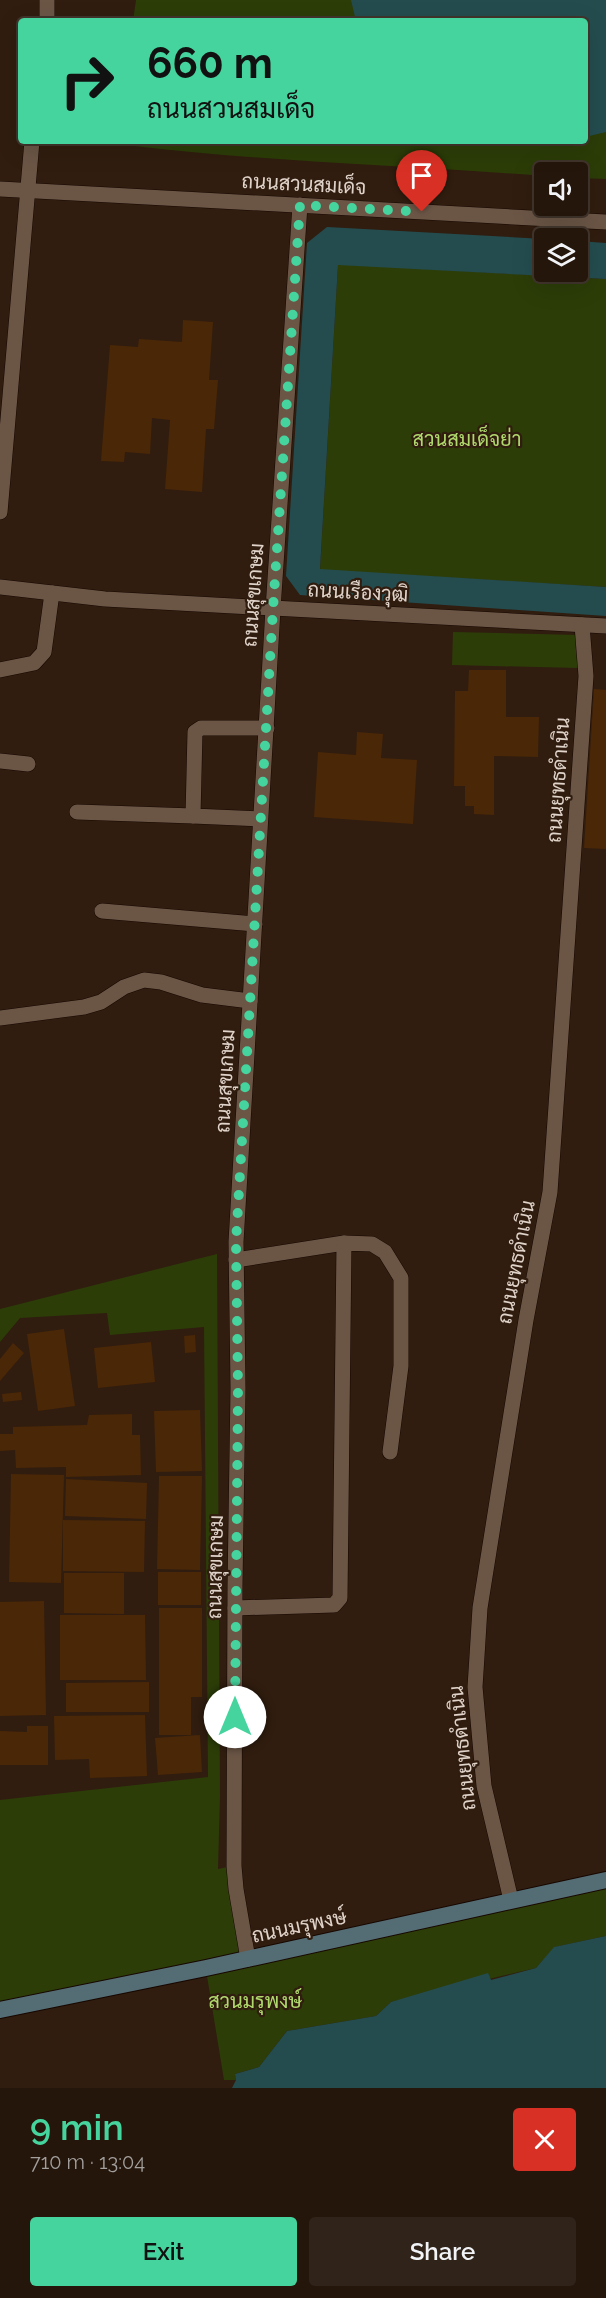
<!DOCTYPE html>
<html lang="en">
<head>
<meta charset="utf-8">
<style>
  :root { --surface:#24160b; --page:#302319; --text:#f1f3f6; --muted:#a39f9d; --line:#41352c; --accent:#46d49e }
  body { margin:0; font-family:Raleway,Sarabun,sans-serif; background:var(--page); color:var(--text); height:100vh; display:flex; flex-direction:column; font-size:22px; white-space:nowrap }
  * { box-sizing:border-box; margin:0 }
  p { font-size:20px; color:var(--muted) }
  .icon { flex:none; width:33px; height:33px; fill:none; stroke:currentColor; stroke-width:2; stroke-linecap:round; stroke-linejoin:round }
  .map { position:relative; height:2088px; overflow:hidden }
  .details { display:flex; flex-direction:column; background:var(--surface); flex:1 }
  .details>* { flex:none }
  .hud { position:absolute; left:18px; top:18px; width:570px; height:126px; border-radius:6px; box-shadow:0 6px 24px #0002,0 0 0 2px var(--line); background:#46d49e; color:#111; overflow:hidden }
  .controls { position:absolute; left:534px; top:162px; display:grid; gap:12px }
  .controls a { display:grid; place-items:center; width:54px; height:54px; border-radius:6px; background:var(--surface); box-shadow:0 6px 24px #0002,0 0 0 2px var(--line); font-size:30px }
  .pin { position:absolute; display:grid; place-items:center; width:51px; height:51px; color:#fff; margin:-62px -26px; border-radius:50% 50% 50% 0; rotate:-45deg; box-shadow:0 0 6px #0007 }
  .pin .icon { rotate:45deg }
  .me { position:absolute; width:66px; margin:-33px; rotate:0deg; stroke-linejoin:round; filter:drop-shadow(0 0 4px #0008) }
  .turn { display:flex; align-items:center; gap:21px; height:126px; padding:0 30px; font-size:27px }
  .turn .icon { width:78px; height:78px; stroke-width:2.5 }
  .turn b { display:block; font-size:42px; line-height:51px }
  .round { display:grid; place-items:center; flex:none; width:63px; height:63px; border-radius:6px; background:var(--page) }
  .summary { display:flex; align-items:center; justify-content:space-between; height:102px; padding:0 30px }
  h1 { font-size:36px; font-weight:600; line-height:45px; color:var(--accent) }
  .cta { display:flex; gap:12px; margin-top:auto; padding:12px 30px }
  .cta a { flex:1; height:69px; border-radius:6px; background:var(--accent); color:#111; font-size:24px; font-weight:600; line-height:69px; text-align:center }
  .cta a+a { background:var(--page); color:var(--text) }
  .map>svg:first-child { display:block }
  .green { fill:#2c3d08 }
  .water { fill:#244c4f }
  .building { fill:#4a2707 }
  .lines { fill:none; stroke-linecap:round; stroke-linejoin:round }
  .minor-casing { stroke:#170700; stroke-width:16 }
  .secondary-casing { stroke:#170700; stroke-width:18 }
  .minor { stroke:#6b5646; stroke-width:15 }
  .secondary { stroke:#546d74; stroke-width:16 }
  .route { stroke:#46d49e; stroke-width:10; stroke-dasharray:0 18 }
  .labels { text-anchor:middle; dominant-baseline:central; stroke-width:4.5; stroke-linejoin:round; paint-order:stroke }
  .street-label { font-size:20px; fill:#e0d3ca; stroke:#301d0f }
  .park-label { font-size:20px; fill:#b0d96d; stroke:#301d0f }
</style>
</head>
<body>
<div class="map">
<svg width="606" height="2088" viewBox="0 0 606 2088">
  <rect width="100%" height="100%" fill="#301d0f"/>
  <g class="green">
    <path d="M136 0H606V179L578 178V172H544V176C405 165 265 162 126 145V141H585V21H133Z"/>
    <polygon points="338,264 606,279 606,587 320,570"/>
    <polygon points="453,632 578,635 578,668 452,665"/>
    <polygon points="217,1254 220,1796 218,1869 232,1866 248,1958 606,1880 606,1936 555,1947 536,1968 391,2002 376,2016 287,2031 259,2067 235,2074 236,2080 224,2080 206,1970 0,2014 0,1800 208,1777 204,1327 110,1335 107,1313 20,1318 0,1342 0,1309"/>
  </g>
  <g class="water">
    <polygon points="351,0 606,0 606,132 585,137 585,21 356,21"/>
    <polygon points="327,227 544,239 544,272 578,272 578,241 606,243 606,279 338,265 320,569 606,587 606,616 300,595 286,576 307,243"/>
    <polygon points="606,1936 606,2088 232,2088 236,2080 235,2074 259,2067 287,2031 376,2016 391,2002 488,1973 491,1980 536,1968 554,1947"/>
  </g>
  <g class="building">
    <polygon points="183,320 213,322 209,380 218,380 214,429 206,429 202,492 165,489 170,420 152,418 150,454 125,452 124,462 101,461 110,345 138,347 139,339 182,342"/>
    <polygon points="469,670 506,670 506,717 539,717 538,757 494,756 494,815 474,814 474,806 465,806 465,786 454,786 455,691 468,691"/>
    <polygon points="594,689 606,690 606,849 584,848"/>
    <polygon points="357,732 383,734 381,758 417,760 413,824 314,817 318,752 356,755"/>
    <polygon points="64,1329 75,1406 38,1411 27,1334"/>
    <polygon points="195,1335 196,1352 185,1353 184,1336"/>
    <polygon points="151,1342 155,1382 98,1388 94,1348"/>
    <polygon points="13,1343 24,1353 0,1381 0,1359"/>
    <polygon points="21,1392 22,1400 3,1402 2,1394"/>
    <polygon points="200,1410 202,1471 156,1472 154,1411"/>
    <polygon points="132,1414 132,1435 140,1435 141,1475 66,1477 66,1467 16,1468 15,1450 0,1451 0,1434 13,1434 13,1427 87,1425 89,1415"/>
    <polygon points="11,1474 64,1475 61,1583 9,1582"/>
    <polygon points="159,1476 202,1476 200,1570 157,1569"/>
    <polygon points="66,1479 147,1483 146,1519 65,1516"/>
    <polygon points="63,1520 145,1521 144,1572 63,1571"/>
    <rect x="158" y="1572" width="43" height="33"/>
    <polygon points="64,1573 124,1573 124,1614 64,1613"/>
    <polygon points="44,1601 46,1715 0,1716 0,1602"/>
    <polygon points="159,1608 202,1608 202,1697 191,1697 191,1735 159,1735"/>
    <polygon points="60,1615 145,1615 146,1680 60,1680"/>
    <polygon points="149,1682 149,1712 66,1712 66,1683"/>
    <polygon points="145,1715 147,1776 90,1778 89,1759 55,1760 54,1716"/>
    <polygon points="27,1726 48,1726 48,1765 0,1765 0,1731 27,1732"/>
    <polygon points="200,1735 202,1772 158,1775 155,1738"/>
  </g>
  <g class="lines">
    <defs>
      <g id="minor">
        <polyline points="47,21 47,0"/>
        <polyline points="0,189 606,222"/>
        <polyline points="0,512 32,141"/>
        <polyline points="0,587 105,599 606,626"/>
        <polyline points="0,670 34,663 44,652 52,593"/>
        <polyline points="0,761 28,764"/>
        <polyline points="77,812 193,816"/>
        <polyline points="260,819 193,816 195,732 201,728 267,728"/>
        <polyline points="102,911 255,924"/>
        <polyline points="0,1018 84,1007 101,1002 124,987 144,980 161,982 202,995 250,1001"/>
        <polyline points="236,1260 344,1243"/>
        <polyline points="235,1608 334,1605 340,1598 344,1243 372,1244 385,1252 401,1278 401,1366 390,1452"/>
        <polyline points="511,1900 484,1786 475,1687 477,1656 480,1608 498,1495 526,1320 550,1192 586,676 582,625"/>
        <polyline points="248,1959 236,1889 234,1866 235,1586 238,1388 236,1242 273,609 300,205"/>
      </g>
      <polyline id="secondary" points="0,2010 206,1968 606,1880"/>
    </defs>
    <use href="#minor" class="minor-casing"/>
    <use href="#secondary" class="secondary-casing"/>
    <use href="#minor" class="minor"/>
    <use href="#secondary" class="secondary"/>
  </g>
  <g class="lines">
    <polyline class="route" points="235,1717 238,1388 236,1242 273,609 300,205 422,212"/>
  </g>
  <g class="labels">
    <g class="street-label">
      <text transform="translate(304 184) rotate(3)">ถนนสวนสมเด็จ</text>
      <text transform="translate(358 592) rotate(3)">ถนนเรืองวุฒิ</text>
      <text transform="translate(253 595) rotate(-86)">ถนนสุขเกษม</text>
      <text transform="translate(558 780) rotate(-86)">ถนนยุทธดำเนิน</text>
      <text transform="translate(225 1081) rotate(-87)">ถนนสุขเกษม</text>
      <text transform="translate(516 1262) rotate(-79)">ถนนยุทธดำเนิน</text>
      <text transform="translate(215 1567) rotate(-89)">ถนนสุขเกษม</text>
      <text transform="translate(462 1748) rotate(-96)">ถนนยุทธดำเนิน</text>
      <text transform="translate(299 1926) rotate(-12)">ถนนมรุพงษ์</text>
    </g>
    <g class="park-label">
      <text x="467" y="439">สวนสมเด็จย่า</text>
      <text x="255" y="2001">สวนมรุพงษ์</text>
    </g>
  </g>
</svg>
<div class="controls">
<a><svg class="icon" aria-label="sound" viewBox="0 0 24 24"><path d="M4 9h4l5-4v14l-5-4H4zM17 9q2 3 0 6"/></svg></a>
<a><svg class="icon" aria-label="layers" viewBox="0 0 24 24"><path d="M12 4l9 5-9 5-9-5zM3 14l9 5 9-5"/></svg></a>
</div>
<div class="pin" style="left:422px;top:212px;background:#d93025"><svg class="icon" aria-label="arrive" viewBox="0 0 24 24"><path d="M6 21V4h12l-3 4 3 4H6"/></svg></div>
<svg class="me" style="left:235px;top:1717px" viewBox="-20 -20 40 40"><circle r="19" fill="#fff"/><path d="M0-13L10 11 0 6-10 11z" fill="#46d49e"/></svg>
<div class="hud">
<div class="turn"><svg class="icon" aria-label="right" viewBox="0 0 24 24"><path d="M7 20v-9h11M14 6l5 5-5 5"/></svg><div><b>660 m</b>ถนนสวนสมเด็จ</div></div>
</div>
</div>
<section class="details">
<div class="summary"><div><h1>9 min</h1><p>710 m · 13:04</p></div><a class="round" style="background:#d93025;color:#fff"><svg class="icon" aria-label="close" viewBox="0 0 24 24"><path d="M6 6l12 12M18 6L6 18"/></svg></a></div>
<div class="cta"><a>Exit</a><a>Share</a></div>
</section>
</body>
</html>
